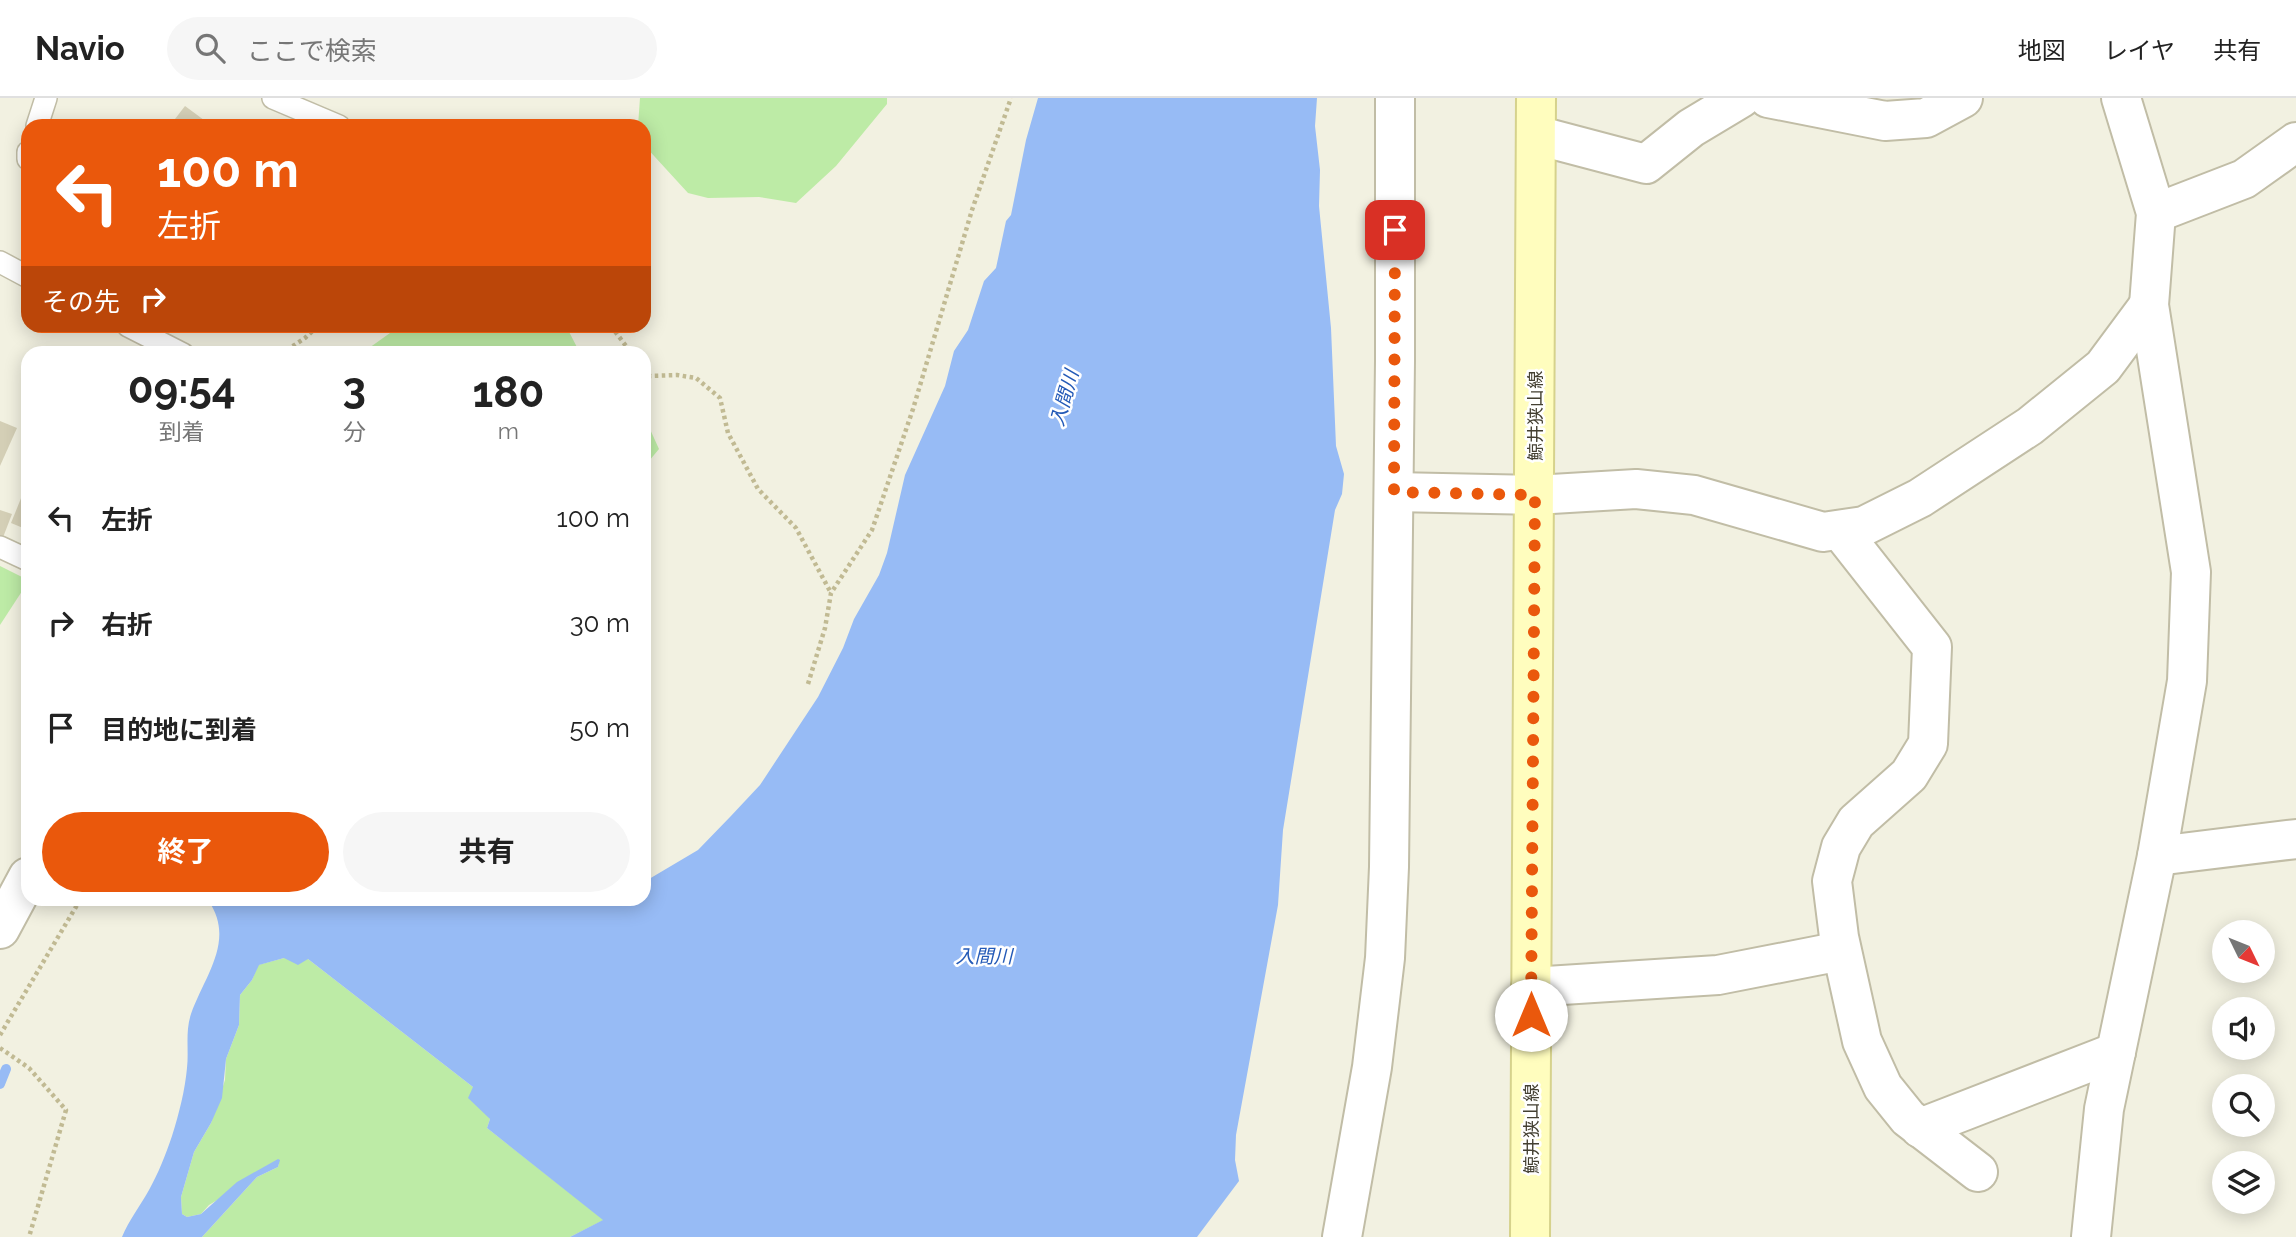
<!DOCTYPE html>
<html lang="ja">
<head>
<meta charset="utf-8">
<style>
  :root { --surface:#fff; --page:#f6f6f6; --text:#222; --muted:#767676; --line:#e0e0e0; --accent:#ea580c }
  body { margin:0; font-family:Raleway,"Noto Sans JP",sans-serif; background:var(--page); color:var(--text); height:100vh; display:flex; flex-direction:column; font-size:26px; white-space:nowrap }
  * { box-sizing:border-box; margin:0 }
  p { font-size:23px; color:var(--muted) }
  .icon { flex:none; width:38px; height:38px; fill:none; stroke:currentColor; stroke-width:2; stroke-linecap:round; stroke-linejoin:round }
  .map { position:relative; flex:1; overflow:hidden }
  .side { position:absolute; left:21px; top:248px; width:630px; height:560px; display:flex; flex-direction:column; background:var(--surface); border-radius:21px; box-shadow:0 4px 18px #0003 }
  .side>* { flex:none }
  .top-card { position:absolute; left:21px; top:21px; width:630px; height:214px; border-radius:21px; box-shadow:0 4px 18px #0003; background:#ea580c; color:#fff; overflow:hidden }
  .needle { width:46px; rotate:133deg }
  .tools { position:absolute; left:2212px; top:822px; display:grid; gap:14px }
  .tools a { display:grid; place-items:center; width:63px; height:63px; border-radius:50%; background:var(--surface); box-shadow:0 4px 18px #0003; font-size:35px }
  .pin { position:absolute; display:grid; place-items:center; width:60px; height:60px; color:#fff; margin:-30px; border-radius:14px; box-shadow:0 4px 10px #0006 }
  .me { position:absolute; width:77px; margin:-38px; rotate:0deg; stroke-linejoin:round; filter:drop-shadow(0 0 5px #0008) }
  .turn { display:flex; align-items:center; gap:24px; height:147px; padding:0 21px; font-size:32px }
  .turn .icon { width:91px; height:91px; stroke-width:2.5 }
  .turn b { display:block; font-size:49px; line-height:60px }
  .then { display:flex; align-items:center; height:66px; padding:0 21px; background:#0003; gap:14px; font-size:26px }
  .eta { display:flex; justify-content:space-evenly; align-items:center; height:119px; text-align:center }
  .eta b { font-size:42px; font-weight:700; line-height:49px }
  .button { display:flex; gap:14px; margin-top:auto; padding:14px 21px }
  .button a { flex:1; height:80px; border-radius:42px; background:var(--accent); color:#fff; font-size:28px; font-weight:700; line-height:80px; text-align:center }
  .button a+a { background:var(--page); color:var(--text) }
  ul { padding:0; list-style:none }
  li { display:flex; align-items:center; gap:21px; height:105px; padding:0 21px }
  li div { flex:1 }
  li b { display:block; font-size:26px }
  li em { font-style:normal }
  header { display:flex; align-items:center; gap:42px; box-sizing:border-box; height:98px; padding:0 35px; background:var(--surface); border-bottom:2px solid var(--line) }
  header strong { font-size:33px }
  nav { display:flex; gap:38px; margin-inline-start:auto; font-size:24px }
  .search { width:490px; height:63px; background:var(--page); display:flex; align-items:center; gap:18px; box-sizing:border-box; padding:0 24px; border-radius:38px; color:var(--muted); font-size:26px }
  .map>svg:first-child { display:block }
  .green { fill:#bdeba6 }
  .water { fill:#97bbf5 }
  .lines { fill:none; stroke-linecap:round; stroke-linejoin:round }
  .stream { stroke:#97bbf5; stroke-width:10 }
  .building { fill:#d4cfb6 }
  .service-casing { stroke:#c1bda6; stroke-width:24 }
  .minor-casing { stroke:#c1bda6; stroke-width:42 }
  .secondary-casing { stroke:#d6d28c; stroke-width:42 }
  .path { stroke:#c1ba93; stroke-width:4.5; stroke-dasharray:3.5 3.5; stroke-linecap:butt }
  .service { stroke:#fff; stroke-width:21 }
  .minor { stroke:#fff; stroke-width:38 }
  .secondary { stroke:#fffdbe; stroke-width:38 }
  .route { stroke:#ea580c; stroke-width:12; stroke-dasharray:0 21.6 }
  .labels { text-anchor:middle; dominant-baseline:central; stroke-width:5; stroke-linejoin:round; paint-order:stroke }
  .street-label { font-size:18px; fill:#444032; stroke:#fff }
  .water-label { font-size:19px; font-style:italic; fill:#245ab7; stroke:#fff }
</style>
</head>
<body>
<header>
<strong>Navio</strong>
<div class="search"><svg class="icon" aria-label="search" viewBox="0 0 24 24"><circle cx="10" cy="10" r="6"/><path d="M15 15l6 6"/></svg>ここで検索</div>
<nav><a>地図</a><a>レイヤ</a><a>共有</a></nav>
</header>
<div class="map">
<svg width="2296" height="1139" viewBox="0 0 2296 1139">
  <rect width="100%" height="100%" fill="#f2f1e1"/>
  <g class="green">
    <polygon points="640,0 887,0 887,6 836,68 796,105 759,99 708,100 688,95 644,47 644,28 638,28"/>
    <polygon points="458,228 566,228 580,255 362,255 397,230 450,231"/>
    <polygon points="644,313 648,313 649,329 659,351 644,369"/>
    <polygon points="0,468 28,482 28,484 0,527"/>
    <polygon points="284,860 308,861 473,989 490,1021 487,1030 604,1122 570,1139 202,1139 257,1079 278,1069 279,1065 209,1107 201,1116 187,1119 182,1116 181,1099 194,1054 211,1025 225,982 226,961 239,927 240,897 252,882 258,867"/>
  </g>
  <path class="water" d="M1038 0H1317L1315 28 1320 72 1319 108 1331 230 1336 348 1344 376 1342 396 1335 412 1283 732 1278 807 1236 1037 1235 1062 1239 1083 1197 1139H570L603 1122 487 1030 490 1021 468 1000 473 989 308 861 298 867 284 860 259 867 252 882 240 897 239 927 226 961 222 1000 211 1025 194 1054 181 1099 182 1116 187 1119 201 1116 237 1084 278 1061 280 1062 278 1069 257 1079 202 1139H122C129 1122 140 1108 149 1092 158 1076 166 1056 172 1038 179 1016 185 992 187 970 189 952 185 934 191 916 205 877 236 842 208 802H644V784L698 752 730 719 760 687 818 599 843 550 854 521 879 477 887 455 905 377 945 288 954 253 968 232 984 183 996 170 1006 123 1011 117 1026 42Z"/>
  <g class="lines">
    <polyline class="stream" points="0,986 6,971"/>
  </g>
  <g class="building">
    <polygon points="185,8 208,25 205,28 183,28 175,21"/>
    <polygon points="0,323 17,330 0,368"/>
    <polygon points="28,383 28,432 11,425"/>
    <polygon points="0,412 12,416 2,442 0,441"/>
  </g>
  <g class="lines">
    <defs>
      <g id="service">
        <polyline points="273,0 339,28"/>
        <polyline points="37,28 46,0"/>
        <polyline points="28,54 28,61"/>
        <polyline points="0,164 28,179"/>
        <polyline points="128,228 183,256"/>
        <polyline points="0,449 28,462"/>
      </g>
      <g id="minor">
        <polyline points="1768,0 1885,23 1926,20 1963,0"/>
        <polyline points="1536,37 1646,66 1691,30 1741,0"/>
        <polyline points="2156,115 2244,81 2296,44"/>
        <polyline points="1394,394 1535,397 1636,391 1694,397 1823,434 1864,428 1920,400 2030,328 2103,269 2149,207"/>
        <polyline points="1840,432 1932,549 1928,646 1909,677 1856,724 1841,749 1832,783 1839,839 1862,943 1883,989 1908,1020 1978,1074"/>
        <polyline points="2157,758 2296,741"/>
        <polyline points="0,831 28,779"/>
        <polyline points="1531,889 1718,877 1841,853"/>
        <polyline points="1920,1030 2116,954"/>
        <polyline points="1342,1139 1372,969 1385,860 1389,769 1395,263 1395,0"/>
        <polyline points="2091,1139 2104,1011 2157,758 2187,583 2191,474 2149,207 2156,115 2121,0"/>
      </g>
      <polyline id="secondary" points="1530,1139 1536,0"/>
    </defs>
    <use href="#service" class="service-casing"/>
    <use href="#minor" class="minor-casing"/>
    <use href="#secondary" class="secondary-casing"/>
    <g class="path">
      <polyline points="611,228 632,256"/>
      <polyline points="281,256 305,240 318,228"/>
      <polyline points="644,271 650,278 677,277 696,280 720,300 728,335 758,391 796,430 831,495"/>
      <polyline points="808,586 825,530 831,495 872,432 913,311 972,112 1011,0"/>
      <polyline points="0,937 80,802"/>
      <polyline points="0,950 29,970 66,1012 29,1139"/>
    </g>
    <use href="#service" class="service"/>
    <use href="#minor" class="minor"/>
    <use href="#secondary" class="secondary"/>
  </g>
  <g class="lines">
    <polyline class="route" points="1395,132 1394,394 1535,397 1531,917"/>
  </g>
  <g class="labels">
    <g class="street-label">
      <text transform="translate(1535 318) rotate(-90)">鯨井狭山線</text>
      <text transform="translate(1531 1031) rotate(-90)">鯨井狭山線</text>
    </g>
    <g class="water-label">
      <text transform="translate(1064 300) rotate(-74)">入間川</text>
      <text x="984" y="858">入間川</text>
    </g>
  </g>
</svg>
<div class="tools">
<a><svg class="needle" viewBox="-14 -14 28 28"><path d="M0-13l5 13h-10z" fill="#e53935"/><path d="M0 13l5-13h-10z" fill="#767676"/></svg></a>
<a><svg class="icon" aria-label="sound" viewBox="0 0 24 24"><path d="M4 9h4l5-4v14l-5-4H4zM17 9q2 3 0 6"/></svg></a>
<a><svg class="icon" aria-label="search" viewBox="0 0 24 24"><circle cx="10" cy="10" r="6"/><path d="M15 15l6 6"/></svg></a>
<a><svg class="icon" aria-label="layers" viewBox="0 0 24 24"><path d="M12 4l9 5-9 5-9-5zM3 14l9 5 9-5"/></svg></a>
</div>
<div class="pin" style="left:1395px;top:132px;background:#d93025"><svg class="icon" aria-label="arrive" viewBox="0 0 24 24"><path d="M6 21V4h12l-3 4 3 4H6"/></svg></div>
<svg class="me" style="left:1531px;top:917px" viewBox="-20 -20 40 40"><circle r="19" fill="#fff"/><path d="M0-13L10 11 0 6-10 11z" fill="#ea580c"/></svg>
<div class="top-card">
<div class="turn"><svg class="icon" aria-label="left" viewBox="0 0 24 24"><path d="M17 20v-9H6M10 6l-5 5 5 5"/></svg><div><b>100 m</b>左折</div></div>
<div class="then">その先<svg class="icon" aria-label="right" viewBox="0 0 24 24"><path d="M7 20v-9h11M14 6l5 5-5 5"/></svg></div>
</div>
<section class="side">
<div class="eta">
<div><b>09:54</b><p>到着</p></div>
<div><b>3</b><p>分</p></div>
<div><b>180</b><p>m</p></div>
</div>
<ul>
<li><svg class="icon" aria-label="left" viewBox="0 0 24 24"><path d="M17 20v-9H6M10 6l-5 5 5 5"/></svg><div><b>左折</b></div><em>100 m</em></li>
<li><svg class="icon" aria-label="right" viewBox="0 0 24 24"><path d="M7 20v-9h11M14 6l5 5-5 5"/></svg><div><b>右折</b></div><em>30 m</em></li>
<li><svg class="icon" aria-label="arrive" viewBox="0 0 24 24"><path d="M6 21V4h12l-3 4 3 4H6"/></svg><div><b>目的地に到着</b></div><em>50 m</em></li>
</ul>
<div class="button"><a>終了</a><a>共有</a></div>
</section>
</div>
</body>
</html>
